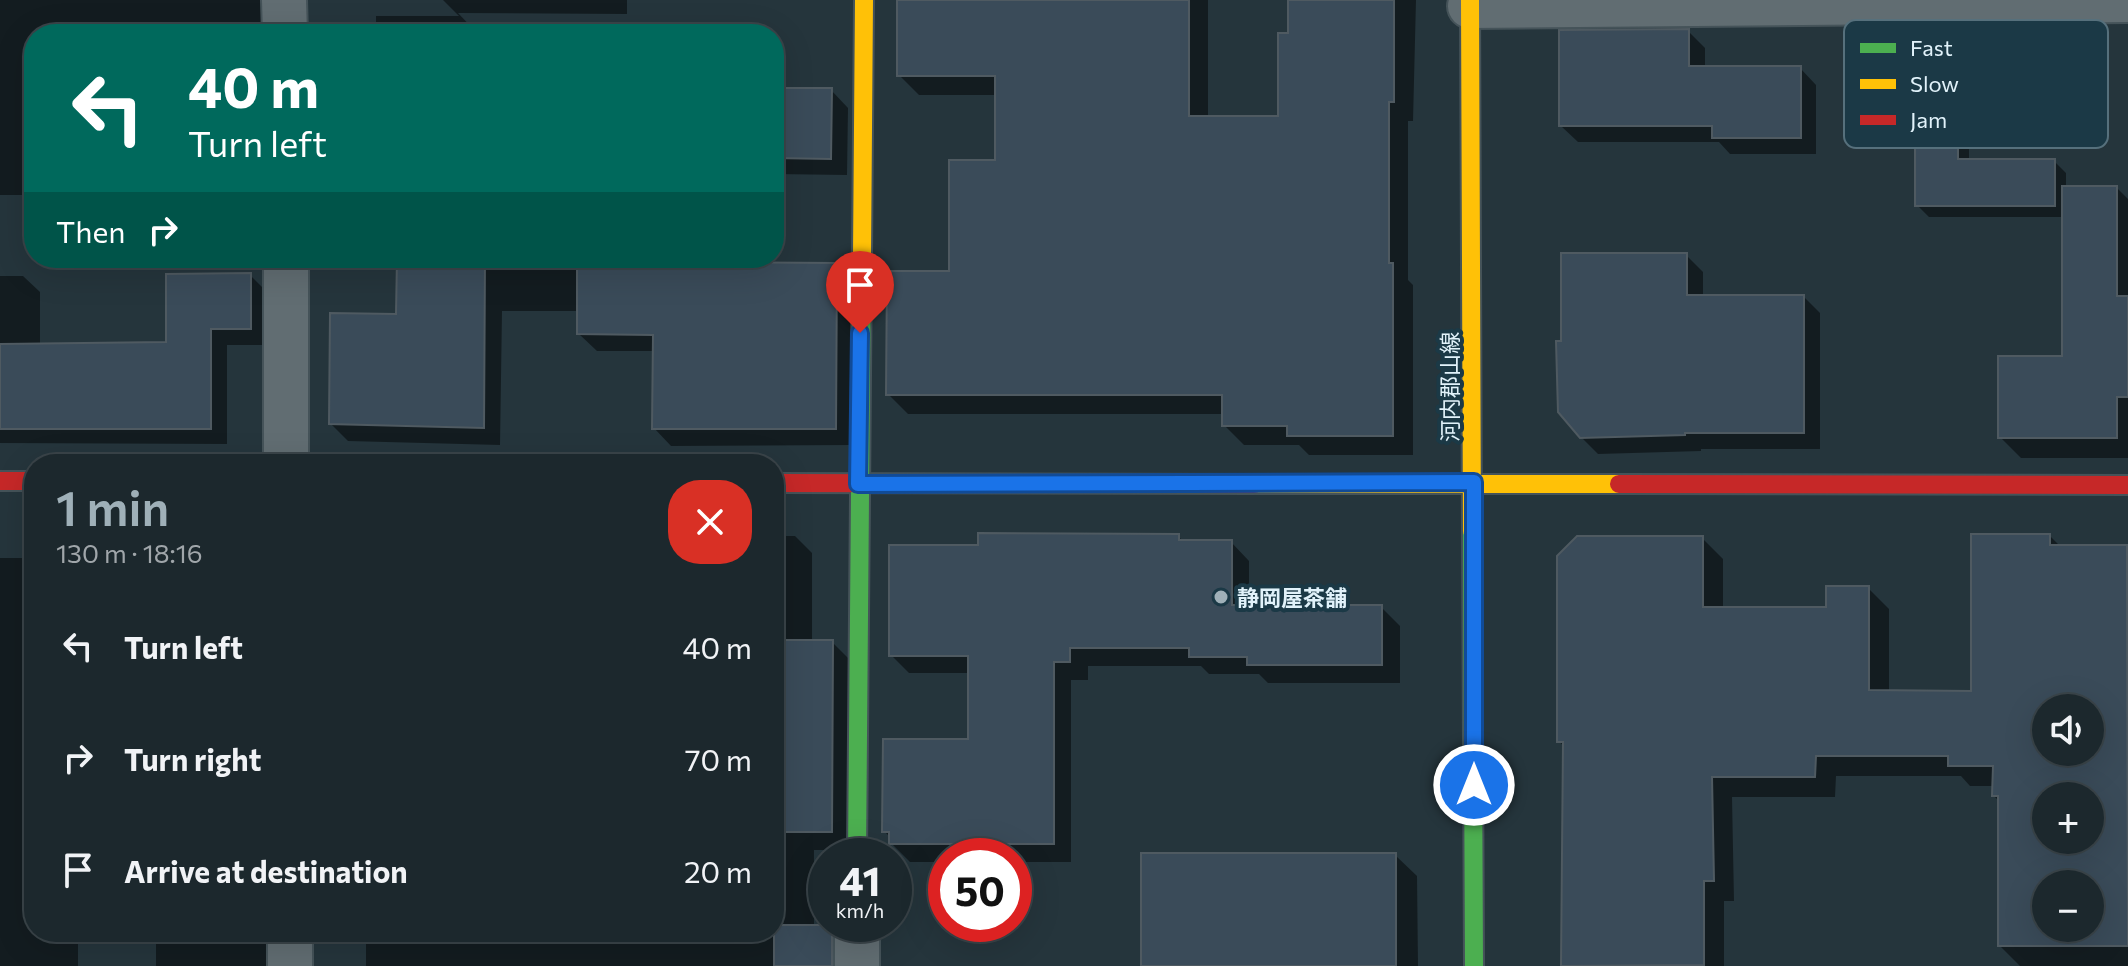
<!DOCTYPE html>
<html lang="en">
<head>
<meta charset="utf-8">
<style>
  :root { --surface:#1c282d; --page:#293439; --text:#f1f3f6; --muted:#a0a6aa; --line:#3a4449; --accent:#9fb0b8 }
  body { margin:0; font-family:Commissioner,"Noto Sans JP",sans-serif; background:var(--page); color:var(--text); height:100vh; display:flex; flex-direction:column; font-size:30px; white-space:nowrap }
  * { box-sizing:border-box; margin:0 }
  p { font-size:26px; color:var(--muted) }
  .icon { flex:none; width:44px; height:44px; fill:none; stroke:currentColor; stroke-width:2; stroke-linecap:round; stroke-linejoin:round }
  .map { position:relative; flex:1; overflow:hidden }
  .drawer { position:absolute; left:24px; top:454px; width:760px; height:488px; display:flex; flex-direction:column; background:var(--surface); border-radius:32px; box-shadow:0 8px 32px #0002,0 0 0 2px var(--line) }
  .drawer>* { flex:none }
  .banner { position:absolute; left:24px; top:24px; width:760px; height:244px; border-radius:32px; box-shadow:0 8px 32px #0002,0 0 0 2px var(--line); background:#00695c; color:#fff; overflow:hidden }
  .buttons { position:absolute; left:2032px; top:694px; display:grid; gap:16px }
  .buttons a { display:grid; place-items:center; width:72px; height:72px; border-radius:50%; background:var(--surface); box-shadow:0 8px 32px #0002,0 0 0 2px var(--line); font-size:40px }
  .speed { position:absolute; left:808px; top:838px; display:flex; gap:16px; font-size:40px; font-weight:700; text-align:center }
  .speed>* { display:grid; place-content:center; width:104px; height:104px; border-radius:50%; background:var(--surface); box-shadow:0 8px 32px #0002,0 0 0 2px var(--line); line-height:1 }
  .speed small { font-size:20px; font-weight:400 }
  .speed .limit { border:12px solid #d22; background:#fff; color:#111 }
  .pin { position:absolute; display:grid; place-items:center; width:68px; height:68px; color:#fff; margin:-82px -34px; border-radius:50% 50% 50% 0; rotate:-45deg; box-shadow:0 0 8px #0007 }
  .pin .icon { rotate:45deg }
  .me { position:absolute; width:88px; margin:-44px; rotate:0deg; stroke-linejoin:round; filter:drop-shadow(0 0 6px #0008) }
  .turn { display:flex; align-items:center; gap:28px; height:168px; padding:0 32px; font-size:36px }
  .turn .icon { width:104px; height:104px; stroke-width:2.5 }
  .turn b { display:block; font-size:56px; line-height:68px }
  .then { display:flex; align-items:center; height:76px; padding:0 32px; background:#0003; gap:16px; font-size:30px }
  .round { display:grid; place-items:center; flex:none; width:84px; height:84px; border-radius:32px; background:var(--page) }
  .headline { display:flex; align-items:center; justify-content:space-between; height:136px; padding:0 32px }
  h1 { font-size:48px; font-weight:600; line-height:60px; color:var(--accent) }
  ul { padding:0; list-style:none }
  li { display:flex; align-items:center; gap:24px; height:112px; padding:0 32px }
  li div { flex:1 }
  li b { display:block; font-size:30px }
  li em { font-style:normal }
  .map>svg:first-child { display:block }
  .shadow { fill:#0007; fill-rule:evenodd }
  .building { fill:#3a4b59; stroke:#4f5a61; stroke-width:2; fill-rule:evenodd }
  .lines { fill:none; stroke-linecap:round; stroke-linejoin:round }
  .street-casing { stroke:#455359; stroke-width:48 }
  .fast-casing { stroke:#455359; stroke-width:22 }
  .slow-casing { stroke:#455359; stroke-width:22 }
  .jam-casing { stroke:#455359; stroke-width:22 }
  .street { stroke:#616d72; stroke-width:44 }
  .fast { stroke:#4caf50; stroke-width:18 }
  .slow { stroke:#ffc107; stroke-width:18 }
  .jam { stroke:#c62828; stroke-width:18 }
  .route-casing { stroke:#114b97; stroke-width:20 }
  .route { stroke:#1a73e8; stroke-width:14 }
  .poi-dot { fill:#9fb0b8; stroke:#1b3946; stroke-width:3 }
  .labels { text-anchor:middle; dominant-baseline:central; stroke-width:8; stroke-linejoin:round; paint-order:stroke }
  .street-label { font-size:22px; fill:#e1f2fa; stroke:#1b3946 }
  .poi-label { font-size:22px; font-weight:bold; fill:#e1f2fa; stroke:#1b3946; text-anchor:start }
  .key { fill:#1b3946; stroke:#56707c; stroke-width:2 }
  .key-label { font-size:22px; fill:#e1f2fa }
</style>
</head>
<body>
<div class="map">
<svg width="2128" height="966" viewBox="0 0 2128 966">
  <rect width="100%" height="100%" fill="#25353c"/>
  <g class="shadow">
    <polygon points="0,0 261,0 261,34 34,34 34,195 0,195"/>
    <polygon points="443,0 627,0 627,14 458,13 478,34 376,34 376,16 459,16"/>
    <polygon points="899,0 1208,0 1208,118 1280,118 1290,35 1290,0 1416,0 1413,121 1408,121 1408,280 1413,285 1413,455 1309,455 1299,445 1244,445 1224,425 1224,414 908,414 888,394 951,273 997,162 997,95 919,95 899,75"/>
    <polygon points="1911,29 1953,29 1965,41 1965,57 1969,61 1969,161 2054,161 2066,173 2066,188 2117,188 2128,199 2128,458 2021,458 2000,437 2064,358 2064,217 1929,217 1917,205 1917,150 1911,145"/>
    <polygon points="1688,31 1705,48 1705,68 1800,68 1816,85 1816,154 1730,154 1719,142 1578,142 1561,126"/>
    <polygon points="774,90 831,90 848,108 847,175 774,174"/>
    <polygon points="1686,255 1703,272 1703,297 1804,297 1820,313 1820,449 1701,449 1701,451 1598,454 1581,437 1563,343"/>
    <polygon points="399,258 695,258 695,264 836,265 853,283 852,445 671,446 654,428 655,351 597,351 579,334 579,311 502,311 500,445 348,441 331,424 398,316"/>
    <polygon points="250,275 266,291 266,345 227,345 227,444 0,443 0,276 23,276 40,292 40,346 168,344"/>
    <polygon points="774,536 795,536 812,553 812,642 832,642 851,661 850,850 814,850 814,927 831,927 850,945 850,966 366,966 366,932 774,932"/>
    <polygon points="1178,536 1184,542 1231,542 1249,561 1249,607 1381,607 1400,626 1400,683 1268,683 1259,674 1209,674 1201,666 1088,666 1088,680 1071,680 1071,862 1014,862 1014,856 946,856 946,862 910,862 891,843 891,838 884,831 970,741 970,673 909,673 891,655 980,547"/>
    <path d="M2050 536 2060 546 2128 545V966H2020L2000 946V802L1994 796V786H1970L1961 776H1836L1835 797H1732L1734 901H1724V966H1564L1565 748 1559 741 1702 538 1723 559V609H1828L1868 588 1889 609V692L1973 693ZM2046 708H2090V752H2046ZM2046 796H2090V840H2046ZM2046 884H2090V928H2046Z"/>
    <polygon points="25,540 34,540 34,683 32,683 34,932 269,932 269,966 156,966 156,942 78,942 78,966 0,966 0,558 25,558"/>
    <polygon points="1395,855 1417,876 1418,966 1143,966"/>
  </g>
  <g class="building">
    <polygon points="897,0 1189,0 1189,116 1278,116 1278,33 1288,33 1288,0 1394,0 1394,102 1389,102 1389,263 1393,263 1393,436 1287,436 1287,426 1222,426 1222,395 886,395 887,271 949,271 949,160 995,160 995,76 897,76"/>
    <polygon points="1689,29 1689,66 1801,66 1801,138 1712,138 1712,126 1559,126 1559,30"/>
    <polygon points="1909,47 1958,47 1958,159 2055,159 2055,206 1915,206 1915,145 1909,145"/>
    <polygon points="774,88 832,88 831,159 774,158"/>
    <polygon points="2062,186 2117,186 2117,296 2128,296 2128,397 2117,397 2117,438 1998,438 1998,356 2062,356"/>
    <polygon points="1561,253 1687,253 1687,295 1804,295 1804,433 1685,433 1685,435 1580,438 1558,412 1556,341 1561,341"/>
    <polygon points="397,258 485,258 484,428 329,424 330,313 396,314"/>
    <polygon points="577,258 679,258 679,262 837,263 836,429 652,429 653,335 577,334"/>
    <polygon points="251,273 251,329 211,329 211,429 0,429 0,344 166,342 166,274"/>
    <polygon points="978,533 1179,534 1179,540 1232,540 1232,605 1382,605 1382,665 1247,665 1247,657 1189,657 1189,648 1070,648 1070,662 1054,662 1054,844 889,844 889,832 882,832 883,739 968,739 968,656 889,656 889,545 978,545"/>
    <path d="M1971 534H2050V545H2127L2128 946H1998V796H1992L1993 766H1948V756H1816L1815 777H1712L1714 881H1704V965L1561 966 1563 742H1557V556L1577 536H1703V607H1826V586H1869V690L1971 691ZM2046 708H2090V752H2046ZM2046 796H2090V840H2046ZM2046 884H2090V928H2046Z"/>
    <polygon points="774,640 833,640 832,832 774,832"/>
    <rect x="1141" y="853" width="255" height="113"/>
    <rect x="774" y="925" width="58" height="41"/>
  </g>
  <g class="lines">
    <defs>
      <g id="street">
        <polyline points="284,0 285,34"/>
        <polyline points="1470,6 2128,0"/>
        <polyline points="286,258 286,464"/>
        <polyline points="290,932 290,966"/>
        <polyline points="857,966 857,924"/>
      </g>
      <g id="fast">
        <polyline points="1472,531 1474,966"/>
        <polyline points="857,856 862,256"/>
      </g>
      <g id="slow">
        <polyline points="1470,0 1472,531"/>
        <polyline points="862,256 864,0"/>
        <polyline points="1254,484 1619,484"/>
      </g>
      <g id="jam">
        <polyline points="0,481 34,481"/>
        <polyline points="774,483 1254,484"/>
        <polyline points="1619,484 2128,485"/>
      </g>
    </defs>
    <use href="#street" class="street-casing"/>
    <use href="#fast" class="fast-casing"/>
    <use href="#slow" class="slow-casing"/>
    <use href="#jam" class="jam-casing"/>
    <use href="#street" class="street"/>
    <use href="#fast" class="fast"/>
    <use href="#slow" class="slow"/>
    <use href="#jam" class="jam"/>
  </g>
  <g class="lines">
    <defs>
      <polyline id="route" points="860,333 858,484 1474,482 1474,785"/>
    </defs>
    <use href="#route" class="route-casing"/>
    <use href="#route" class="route"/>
  </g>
  <circle class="poi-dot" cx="1221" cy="597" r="8"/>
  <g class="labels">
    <g class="street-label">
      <text transform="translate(1449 387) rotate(-90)">河内郡山線</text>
    </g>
    <g class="poi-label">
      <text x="1237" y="597">静岡屋茶舗</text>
    </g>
  </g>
  <rect x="1844" y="20" width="264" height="128" rx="12" class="key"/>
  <rect x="1860" y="43" width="36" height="10" fill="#4caf50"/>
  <rect x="1860" y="79" width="36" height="10" fill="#ffc107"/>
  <rect x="1860" y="115" width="36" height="10" fill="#c62828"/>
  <g class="key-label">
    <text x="1910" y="56">Fast</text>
    <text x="1910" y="92">Slow</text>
    <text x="1910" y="128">Jam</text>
  </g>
</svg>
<div class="buttons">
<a><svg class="icon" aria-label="sound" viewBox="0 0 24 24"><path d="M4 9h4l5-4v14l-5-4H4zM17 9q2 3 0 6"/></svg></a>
<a>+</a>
<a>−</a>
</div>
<div class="speed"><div>41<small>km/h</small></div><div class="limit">50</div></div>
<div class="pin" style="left:860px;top:333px;background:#d93025"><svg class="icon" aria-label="arrive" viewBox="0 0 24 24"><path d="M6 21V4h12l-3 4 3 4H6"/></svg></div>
<svg class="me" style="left:1474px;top:785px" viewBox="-20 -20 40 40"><circle r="17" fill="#1a73e8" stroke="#fff" stroke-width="3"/><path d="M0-11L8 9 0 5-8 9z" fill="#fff"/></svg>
<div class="banner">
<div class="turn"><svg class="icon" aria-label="left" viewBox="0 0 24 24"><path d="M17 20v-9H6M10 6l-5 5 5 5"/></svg><div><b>40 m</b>Turn left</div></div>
<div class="then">Then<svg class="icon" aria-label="right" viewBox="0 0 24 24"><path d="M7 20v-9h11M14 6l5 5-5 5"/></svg></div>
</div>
<section class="drawer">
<div class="headline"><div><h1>1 min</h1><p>130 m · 18:16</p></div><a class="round" style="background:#d93025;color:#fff"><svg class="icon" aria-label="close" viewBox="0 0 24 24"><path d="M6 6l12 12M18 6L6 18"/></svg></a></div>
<ul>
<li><svg class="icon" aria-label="left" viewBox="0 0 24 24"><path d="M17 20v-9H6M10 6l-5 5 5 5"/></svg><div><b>Turn left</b></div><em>40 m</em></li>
<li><svg class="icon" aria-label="right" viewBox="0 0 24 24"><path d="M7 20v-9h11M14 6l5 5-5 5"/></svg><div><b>Turn right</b></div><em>70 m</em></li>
<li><svg class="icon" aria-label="arrive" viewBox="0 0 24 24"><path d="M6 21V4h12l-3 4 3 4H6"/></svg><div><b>Arrive at destination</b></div><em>20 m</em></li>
</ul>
</section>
</div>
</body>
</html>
